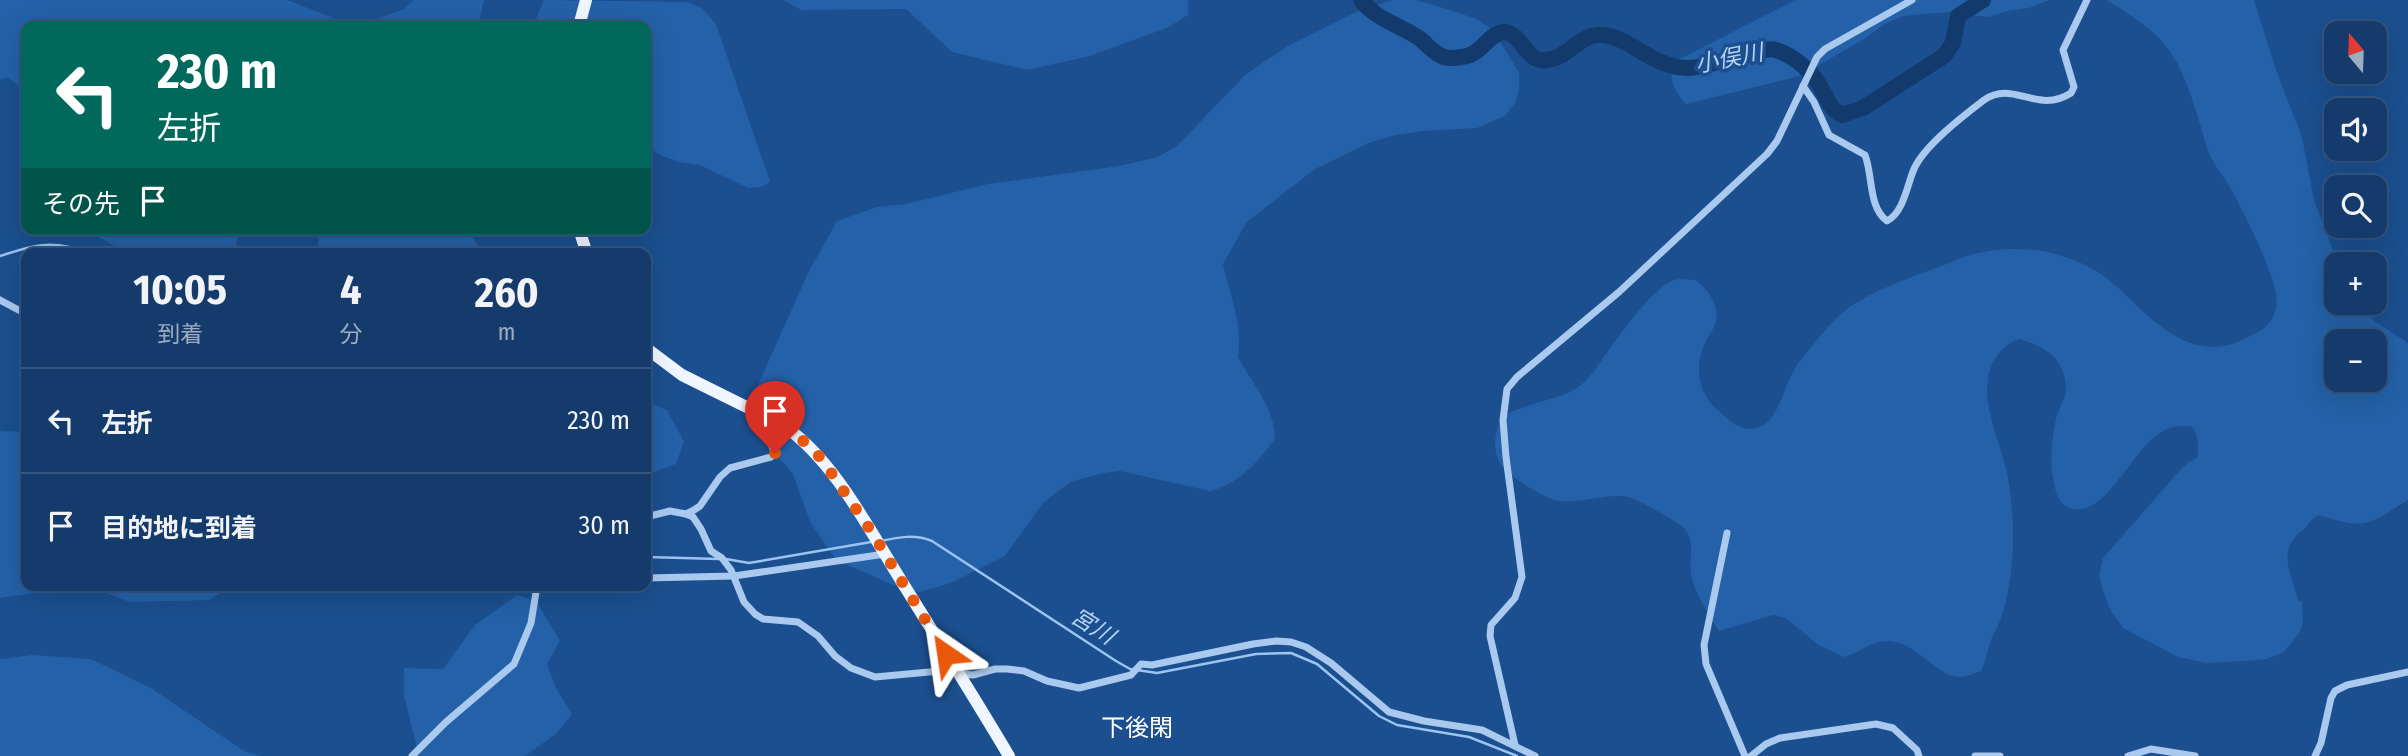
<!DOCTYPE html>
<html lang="ja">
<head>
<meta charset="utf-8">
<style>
  :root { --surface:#143b6b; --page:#1d4271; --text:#f1f3f6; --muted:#9dadc1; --line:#33557e }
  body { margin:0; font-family:"Fira Sans Condensed","Noto Sans JP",sans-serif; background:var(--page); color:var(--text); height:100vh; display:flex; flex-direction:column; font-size:26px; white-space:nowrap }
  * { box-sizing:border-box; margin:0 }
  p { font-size:23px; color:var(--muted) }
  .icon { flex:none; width:38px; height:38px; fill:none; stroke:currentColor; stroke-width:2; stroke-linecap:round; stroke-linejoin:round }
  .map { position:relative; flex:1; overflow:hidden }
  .drawer { position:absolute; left:21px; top:248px; width:630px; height:343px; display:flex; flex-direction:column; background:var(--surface); border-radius:14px; box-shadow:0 7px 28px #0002,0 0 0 2px var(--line) }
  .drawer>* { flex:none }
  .top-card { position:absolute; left:21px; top:21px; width:630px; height:214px; border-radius:14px; box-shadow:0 7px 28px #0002,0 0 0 2px var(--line); background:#00695c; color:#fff; overflow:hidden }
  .needle { width:46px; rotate:341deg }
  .tools { position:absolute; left:2324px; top:21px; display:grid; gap:14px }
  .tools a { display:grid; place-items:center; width:63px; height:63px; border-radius:14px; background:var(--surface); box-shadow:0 7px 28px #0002,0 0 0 2px var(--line); font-size:35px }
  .pin { position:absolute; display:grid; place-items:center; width:60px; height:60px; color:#fff; margin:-72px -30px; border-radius:50% 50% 50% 0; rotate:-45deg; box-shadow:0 0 7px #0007 }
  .pin .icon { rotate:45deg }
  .me { position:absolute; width:77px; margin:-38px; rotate:328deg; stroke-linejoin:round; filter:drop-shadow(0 0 5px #0008) }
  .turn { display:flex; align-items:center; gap:24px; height:147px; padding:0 21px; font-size:32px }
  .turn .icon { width:91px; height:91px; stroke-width:2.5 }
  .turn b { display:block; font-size:49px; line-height:60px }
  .then { display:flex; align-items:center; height:66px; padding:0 21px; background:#0003; gap:14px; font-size:26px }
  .eta { display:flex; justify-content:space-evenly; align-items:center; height:119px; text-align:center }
  .eta b { font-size:42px; font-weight:700; line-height:49px }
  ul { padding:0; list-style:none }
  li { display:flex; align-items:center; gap:21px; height:105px; padding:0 21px; border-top:2px solid var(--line) }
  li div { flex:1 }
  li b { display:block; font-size:26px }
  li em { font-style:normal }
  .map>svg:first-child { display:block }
  .green { fill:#2461a8; fill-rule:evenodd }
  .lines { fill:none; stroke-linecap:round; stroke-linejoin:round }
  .stream { stroke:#9cc4f0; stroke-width:2.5 }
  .river { stroke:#123a6d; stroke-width:16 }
  .street { stroke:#a9c9ee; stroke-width:7 }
  .primary { stroke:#f0f6ff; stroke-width:12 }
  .route { stroke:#ea580c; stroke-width:12; stroke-dasharray:0 21.6 }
  .labels { text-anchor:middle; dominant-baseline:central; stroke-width:7; stroke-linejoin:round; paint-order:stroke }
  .water-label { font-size:23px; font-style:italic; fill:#b5d3f5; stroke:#1b4f8f }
  .quarter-label { font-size:24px; fill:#fff; stroke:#1b4f8f }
</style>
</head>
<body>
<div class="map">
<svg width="2408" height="756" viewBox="0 0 2408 756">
  <rect width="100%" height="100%" fill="#1b4f8f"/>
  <g class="green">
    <polygon points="0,0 287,0 354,26 26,26 26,91 8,78 0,79"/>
    <polygon points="414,0 484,0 478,26 356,26 404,9"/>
    <polygon points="544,0 688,2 702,8 716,24 770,182 761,187 748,188 700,165 679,162 662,156 646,146 646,26 533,26"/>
    <polygon points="783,0 1188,0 1188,15 1169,27 1090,56 1027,70 952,52 906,9 801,10"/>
    <path d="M1393 0H1416L1437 6 1474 18 1492 29 1519 72V89L1515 103 1505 116 1477 128 1423 131 1395 135 1369 143 1315 169 1247 222 1223 264C1230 295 1243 325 1238 357 1252 384 1274 406 1275 438 1262 459 1235 487 1210 491L1120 471 1103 473 1070 482 1043 503 1005 556 951 583 920 592 905 590 836 560 810 522 793 474 768 445 758 428 753 406 756 389 809 271 837 221 877 207 906 204 988 184 1119 166 1158 157 1178 145 1245 75 1286 47 1356 12Z"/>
    <path d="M1795 0H2049L2029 8 2007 11 1988 17 1950 12 1903 16 1883 25 1866 38 1800 76 1686 104C1675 93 1667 76 1674 62Z"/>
    <path d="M2106 0H2254L2276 70 2302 137 2314 200 2338 264H2336V303H2363L2373 320 2408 343V500C2366 526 2366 530 2319 515 2311 518 2309 525 2303 530 2276 550 2291 572 2298 600L2302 602 2303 622 2300 632 2284 652 2267 659 2247 661 2207 663 2178 657 2123 628 2111 611 2103 591 2099 575 2103 558 2181 469 2190 461 2197 458C2199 445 2199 436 2191 426 2184 426 2176 426 2170 428 2135 438 2108 521 2070 508 2061 505 2057 497 2055 488 2049 465 2051 442 2056 419 2058 409 2066 398 2066 389 2065 357 2045 347 2019 339 2002 345 1990 361 1988 379 1983 409 2001 444 2007 473 2016 519 2016 576 2000 621 1997 628 1993 634 1991 640 1987 651 1986 661 1981 671 1975 673 1967 677 1960 677 1936 677 1919 643 1889 641 1872 640 1860 653 1844 657L1817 644 1786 618 1773 615 1719 631C1708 614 1698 598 1692 579 1687 562 1697 542 1684 528 1678 522 1637 499 1628 497 1609 493 1580 504 1559 501 1546 500 1509 476 1501 465 1492 451 1493 427 1506 415 1511 411 1519 409 1525 407 1559 394 1574 399 1597 367 1612 345 1650 289 1674 280 1680 278 1689 280 1696 280 1708 290 1719 304 1716 321 1714 330 1706 339 1703 348 1694 372 1700 397 1720 412 1727 418 1735 426 1744 428 1777 435 1782 389 1794 370 1799 361 1806 354 1812 346 1824 331 1838 314 1854 304 1886 284 1925 273 1959 259 1988 247 2029 246 2059 255 2076 260 2094 268 2108 279 2140 305 2175 354 2223 346 2234 345 2246 338 2256 333 2273 325 2278 312 2276 294 2272 269 2244 212 2231 189 2223 174 2212 164 2207 148 2199 121 2190 87 2177 63 2162 34 2133 16 2106 0ZM2336 341H2375V380H2336Z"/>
    <polygon points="84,229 238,229 236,246 220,254 163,254 120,249"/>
    <polygon points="320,229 467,229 484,254 317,254"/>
    <polygon points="646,401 667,410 684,442 676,464 646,475"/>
    <polygon points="0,431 26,432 26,586 82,586 0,598"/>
    <polygon points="90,586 232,586 209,600 129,602"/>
    <polygon points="517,595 537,602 560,641 547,664 556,688 572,714 557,733 525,756 417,756 418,752 404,696 404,668 443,669 475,625"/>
    <polygon points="33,655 91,659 151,688 244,751 260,756 0,756 0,659"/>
  </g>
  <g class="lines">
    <g class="stream">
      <path d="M0 256C41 243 52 240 94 254"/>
      <path d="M881 541C899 537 915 534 932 541L1116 661 1130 669 1157 673 1256 654 1291 653 1317 664 1379 716 1397 725 1469 737 1517 756"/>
      <polyline points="646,557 719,559"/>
      <polyline points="726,559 749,563 871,542"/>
    </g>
    <path class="river" d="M1361 0C1375 19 1400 25 1419 38 1427 44 1434 54 1444 57 1451 59 1463 57 1470 55 1482 51 1492 31 1505 32 1524 35 1525 63 1547 60 1569 58 1580 32 1604 35 1633 39 1653 68 1688 68 1712 68 1759 45 1776 50 1795 56 1814 73 1823 91 1828 101 1831 110 1842 115L1863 108 1944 56 1953 43 1958 16 1983 0"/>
    <g class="street">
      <path d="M1803 86 1814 102 1829 135 1865 155C1873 175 1868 207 1887 221 1904 212 1907 185 1914 169 1924 146 1963 116 1984 100 2013 79 2037 115 2071 93L2074 87 2063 50 2087 0"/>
      <polyline points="0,300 26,314"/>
      <polyline points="686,514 693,517 701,529 711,551 722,558 731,570 744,602 755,614 763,619 798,622 818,636 835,656 851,668 875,677 940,671 973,675 995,669 1007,669 1024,671 1047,681 1079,688 1131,675 1141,664 1152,665 1253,644 1276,641 1291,642 1306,647 1331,663 1389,712 1424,721 1482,730 1535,756"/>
      <polyline points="646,517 670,511 686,514 694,510 700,506 720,477 730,468 771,457 775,453 764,430 764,416"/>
      <polyline points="1727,533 1704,645 1706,664 1745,756"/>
      <polyline points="646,578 734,576 885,554"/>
      <polyline points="1515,745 1490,636 1491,625 1515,598 1522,577 1506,457 1503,420 1507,389 1517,377 1619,292 1767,154 1777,141 1817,57 1825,49 1912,0"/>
      <polyline points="412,756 446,722 514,664 531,623 537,586"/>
      <polyline points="1751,756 1766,744 1780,738 1876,724 1893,728 1917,750 1919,756"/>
      <polyline points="1975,756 2000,756"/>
      <polyline points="2128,756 2151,749 2195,756"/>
      <polyline points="2315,756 2321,743 2331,698 2335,691 2347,685 2408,672"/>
    </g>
    <g class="primary">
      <polyline points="579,26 586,0"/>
      <polyline points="579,229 587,254"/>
      <path d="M646 348 682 375 783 425C835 461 868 528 902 582 938 640 974 697 1009 756"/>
    </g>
  </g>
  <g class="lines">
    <polyline class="route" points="775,453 764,430 764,416 783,425 797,435 821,458 873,534 946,654"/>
  </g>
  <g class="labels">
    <g class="water-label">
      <text transform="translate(1729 58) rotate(-11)">小俣川</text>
      <text transform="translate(1093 626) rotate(32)">宮川</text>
    </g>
    <g class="quarter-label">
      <text x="1137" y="728">下後閑</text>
    </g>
  </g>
</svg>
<div class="tools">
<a><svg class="needle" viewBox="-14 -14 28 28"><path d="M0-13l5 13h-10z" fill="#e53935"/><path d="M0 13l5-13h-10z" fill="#9dadc1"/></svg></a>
<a><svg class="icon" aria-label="sound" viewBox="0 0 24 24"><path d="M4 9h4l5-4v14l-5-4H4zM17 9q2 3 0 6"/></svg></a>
<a><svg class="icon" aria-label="search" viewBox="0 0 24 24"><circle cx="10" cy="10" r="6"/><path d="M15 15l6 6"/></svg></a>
<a>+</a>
<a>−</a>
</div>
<div class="pin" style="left:775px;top:453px;background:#d93025"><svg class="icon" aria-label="arrive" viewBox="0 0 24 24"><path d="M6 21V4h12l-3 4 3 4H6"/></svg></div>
<svg class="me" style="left:946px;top:654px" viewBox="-20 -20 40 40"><path d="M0-17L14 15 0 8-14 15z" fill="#ea580c" stroke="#fff" stroke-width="4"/></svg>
<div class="top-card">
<div class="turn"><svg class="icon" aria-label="left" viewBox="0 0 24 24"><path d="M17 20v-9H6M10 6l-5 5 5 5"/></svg><div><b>230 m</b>左折</div></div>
<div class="then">その先<svg class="icon" aria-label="arrive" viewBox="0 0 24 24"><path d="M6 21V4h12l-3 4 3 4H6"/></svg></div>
</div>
<section class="drawer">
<div class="eta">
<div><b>10:05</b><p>到着</p></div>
<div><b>4</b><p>分</p></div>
<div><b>260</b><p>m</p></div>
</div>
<ul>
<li><svg class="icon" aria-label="left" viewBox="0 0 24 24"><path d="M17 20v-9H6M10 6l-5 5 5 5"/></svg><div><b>左折</b></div><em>230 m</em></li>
<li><svg class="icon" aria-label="arrive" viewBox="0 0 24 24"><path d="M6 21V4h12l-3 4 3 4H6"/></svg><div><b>目的地に到着</b></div><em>30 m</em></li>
</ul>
</section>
</div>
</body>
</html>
